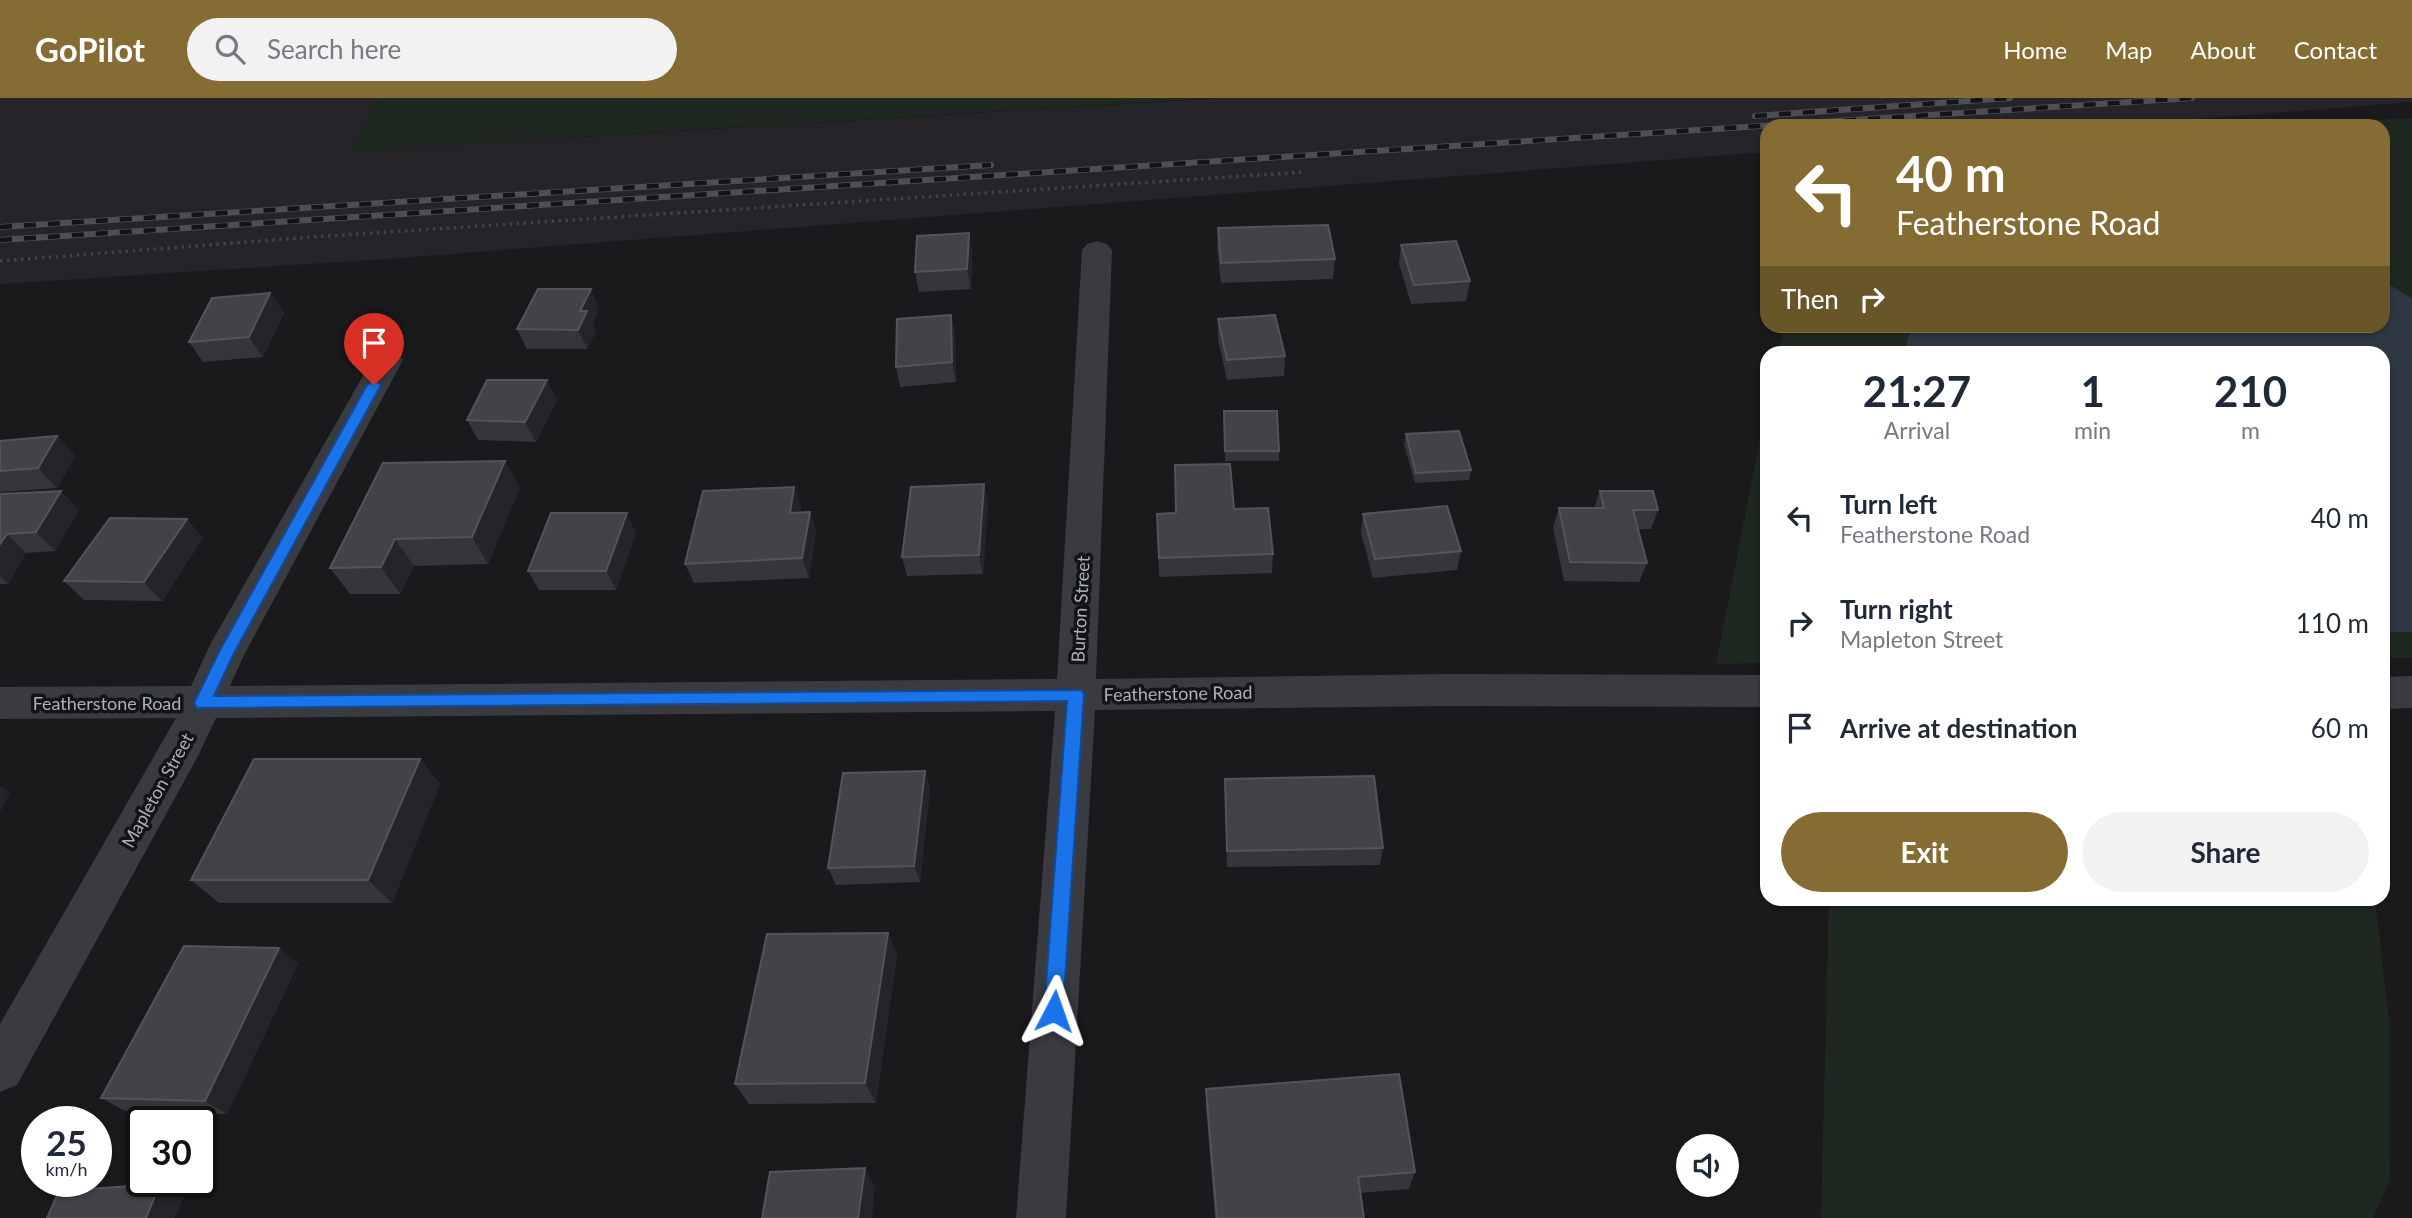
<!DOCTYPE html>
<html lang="en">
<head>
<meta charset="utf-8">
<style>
  :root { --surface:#fff; --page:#f2f2f3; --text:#1f2937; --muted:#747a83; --accent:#846c33 }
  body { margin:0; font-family:Lato,sans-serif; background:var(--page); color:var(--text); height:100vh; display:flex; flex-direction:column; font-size:26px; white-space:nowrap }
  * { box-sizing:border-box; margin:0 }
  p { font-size:23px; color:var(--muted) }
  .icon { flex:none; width:38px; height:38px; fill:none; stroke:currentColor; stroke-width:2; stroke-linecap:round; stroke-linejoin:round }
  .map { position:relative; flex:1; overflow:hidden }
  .details { position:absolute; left:1760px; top:248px; width:630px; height:560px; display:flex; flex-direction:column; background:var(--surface); border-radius:21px; box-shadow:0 2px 5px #0004 }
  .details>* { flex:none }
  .hud { position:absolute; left:1760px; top:21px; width:630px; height:214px; border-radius:21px; box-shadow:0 2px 5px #0004; background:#846c33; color:#fff; overflow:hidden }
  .controls { position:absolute; left:1676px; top:1036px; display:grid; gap:14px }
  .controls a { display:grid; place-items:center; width:63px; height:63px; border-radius:50%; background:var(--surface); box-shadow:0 2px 5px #0004; font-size:35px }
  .speed { position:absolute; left:21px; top:1008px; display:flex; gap:14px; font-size:35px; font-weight:700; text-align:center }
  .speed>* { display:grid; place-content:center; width:91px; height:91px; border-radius:50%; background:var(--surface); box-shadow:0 2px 5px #0004; line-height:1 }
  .speed small { font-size:18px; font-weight:400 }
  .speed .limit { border:4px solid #111; border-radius:10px; background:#fff; color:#111 }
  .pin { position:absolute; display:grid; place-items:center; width:60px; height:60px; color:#fff; margin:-72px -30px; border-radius:50% 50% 50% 0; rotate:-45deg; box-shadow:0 0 7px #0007 }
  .pin .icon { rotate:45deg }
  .me { position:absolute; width:77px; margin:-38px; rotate:4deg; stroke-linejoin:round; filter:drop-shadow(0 0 5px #0008) }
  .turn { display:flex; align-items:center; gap:24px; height:147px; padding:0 21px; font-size:32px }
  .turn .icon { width:91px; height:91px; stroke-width:2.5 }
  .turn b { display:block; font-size:49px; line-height:60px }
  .then { display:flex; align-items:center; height:66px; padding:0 21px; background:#0003; gap:14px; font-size:26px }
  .eta { display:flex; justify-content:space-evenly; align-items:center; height:119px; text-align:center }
  .eta b { font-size:42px; font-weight:700; line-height:49px }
  .cta { display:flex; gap:14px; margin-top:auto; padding:14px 21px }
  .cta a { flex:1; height:80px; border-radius:42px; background:var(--accent); color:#fff; font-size:28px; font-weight:700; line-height:80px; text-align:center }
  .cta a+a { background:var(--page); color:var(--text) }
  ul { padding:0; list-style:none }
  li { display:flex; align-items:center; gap:21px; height:105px; padding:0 21px }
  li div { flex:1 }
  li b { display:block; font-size:26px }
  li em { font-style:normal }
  header { display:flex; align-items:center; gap:42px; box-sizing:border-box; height:98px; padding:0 35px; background:var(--accent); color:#fff }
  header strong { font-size:33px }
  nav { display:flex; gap:38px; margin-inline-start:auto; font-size:24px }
  .search { width:490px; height:63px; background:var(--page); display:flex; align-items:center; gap:18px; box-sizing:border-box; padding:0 24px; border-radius:38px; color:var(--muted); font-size:26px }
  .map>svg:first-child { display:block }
  .built { fill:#252529 }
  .green { fill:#1f2820 }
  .water { fill:#2e3842 }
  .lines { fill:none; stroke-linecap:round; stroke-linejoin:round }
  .path { stroke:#404249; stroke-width:3.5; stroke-dasharray:2.5 4.5; stroke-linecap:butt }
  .street { fill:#3a3b41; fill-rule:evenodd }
  .rail-casing { stroke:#4d4f57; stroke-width:6 }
  .rail { stroke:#141417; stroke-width:4.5; stroke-dasharray:12; stroke-linecap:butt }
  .wall { fill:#36353a }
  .shaded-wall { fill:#252428 }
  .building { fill:#424248; stroke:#53545a; stroke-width:2 }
  .route { fill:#1a73e8; stroke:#114b97; stroke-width:2 }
  .labels { text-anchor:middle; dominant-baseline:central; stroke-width:7; stroke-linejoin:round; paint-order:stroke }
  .street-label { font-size:18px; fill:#abb0bd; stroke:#141417 }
</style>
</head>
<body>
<header>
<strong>GoPilot</strong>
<div class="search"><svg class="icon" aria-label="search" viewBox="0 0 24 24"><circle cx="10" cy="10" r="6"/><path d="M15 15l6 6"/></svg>Search here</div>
<nav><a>Home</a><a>Map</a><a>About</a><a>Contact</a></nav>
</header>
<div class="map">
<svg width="2412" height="1120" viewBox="0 0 2412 1120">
  <rect width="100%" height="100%" fill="#1a191c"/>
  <polygon class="built" points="0,0 379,0 351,53 1223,0 2412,0 2412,4 2106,28 1768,28 1767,54 387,161 0,186"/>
  <g class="green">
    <polygon points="379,0 1214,0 350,53"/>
    <polygon points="2412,20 2412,560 2384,560 2384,256 1778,256 1783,228 2384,228 2384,28 2258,28"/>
    <polygon points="1767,306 1767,565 1716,566"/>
    <polygon points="1829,802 2375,802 2389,921 2390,1083 2373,1120 1821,1120"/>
  </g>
  <polygon class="water" points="2384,183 2412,201 2412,534 2384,534 2384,256 1903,255 1912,228 2384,228"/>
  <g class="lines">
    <polyline class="path" points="0,163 312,139 1305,74"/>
    <g class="street">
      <polygon points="1097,143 1107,146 1112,152 1096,581 1450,576 1768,577 1768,609 1450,608 1095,612 1066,1120 1016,1120 1055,613 216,620 198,658 17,987 0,994 0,926 176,620 0,621 0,589 191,588 211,545 376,255 387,252 398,255 403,262 244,557 230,588 1057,581 1082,152 1087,146"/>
      <polygon points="2412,578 2412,610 2384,611 2384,579"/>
    </g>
    <defs>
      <g id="rail">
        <polyline points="1755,18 2010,0"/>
        <polyline points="0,129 991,67"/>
        <polyline points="0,142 2192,0"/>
      </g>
    </defs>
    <use href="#rail" class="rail-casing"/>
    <use href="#rail" class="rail"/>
  </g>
  <g class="wall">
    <polygon points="1218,130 1335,161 1333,181 1221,185 1217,150"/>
    <polygon points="969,135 972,155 971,191 919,194 915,174"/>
    <polygon points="1401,147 1470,183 1466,203 1411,206 1399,166"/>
    <polygon points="270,195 284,215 263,259 203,264 189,244"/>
    <polygon points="599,211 593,225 596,233 587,251 527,251 517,231"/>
    <polygon points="951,217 955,237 956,284 900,289 896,269"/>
    <polygon points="1218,221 1285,258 1284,278 1227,282 1218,241"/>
    <polygon points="557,302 536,344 478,342 467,322"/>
    <polygon points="1224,313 1279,353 1279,363 1225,363"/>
    <polygon points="1406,336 1471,372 1469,382 1415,385 1404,346"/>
    <polygon points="57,338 75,358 57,390 0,394 0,343"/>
    <polygon points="505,363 520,390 488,466 414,468 400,496 350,496 330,470"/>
    <polygon points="794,389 801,409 800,414 816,433 809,480 694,485 685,466"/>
    <polygon points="1600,393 1658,412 1651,431 1638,431 1647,465 1639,484 1564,483 1553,430 1559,410 1594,410"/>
    <polygon points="0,396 79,412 55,453 26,455 8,486 0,486"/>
    <polygon points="988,406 983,476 907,478 902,459"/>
    <polygon points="1234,411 1273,456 1272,475 1159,479 1157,416"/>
    <polygon points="1363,416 1461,453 1457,472 1373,480 1361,435"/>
    <polygon points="636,435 616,492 539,492 528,473"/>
    <polygon points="203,440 162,503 84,502 64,483"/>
    <polygon points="420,661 440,686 392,805 219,805 191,782"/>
    <polygon points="925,673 930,690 920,784 836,787 828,770"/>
    <polygon points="1225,681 1383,750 1380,767 1227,769"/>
    <polygon points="888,835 897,857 876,1005 749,1006 735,986"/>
    <polygon points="279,850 298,866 227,1016 125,1013 101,1000"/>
    <polygon points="1206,991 1415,1074 1409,1091 1360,1095 1364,1120 1215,1120 1206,1010"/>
  </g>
  <g class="shaded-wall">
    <polygon points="969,135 972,155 971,191 967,171"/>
    <polygon points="591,191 599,211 593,225 596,233 587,251 578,232 580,213"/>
    <polygon points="270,195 284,215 263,259 249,239"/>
    <polygon points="951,217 955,237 956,284 952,264"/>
    <polygon points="547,282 557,302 536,344 525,324"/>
    <polygon points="57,338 75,358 57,390 38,370"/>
    <polygon points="505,363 520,390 488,466 472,439"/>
    <polygon points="984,386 988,406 983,476 979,457"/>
    <polygon points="794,389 801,409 797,434 790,415"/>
    <polygon points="61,393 79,412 55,453 36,434"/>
    <polygon points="810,414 816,433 809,480 802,460"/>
    <polygon points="627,415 636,435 616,492 606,473"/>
    <polygon points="187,421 203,440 162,503 144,484"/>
    <polygon points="7,436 26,455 8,486 0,478 0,446"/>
    <polygon points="395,441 414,468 400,496 381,469"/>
    <polygon points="420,661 440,686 392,805 368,782"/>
    <polygon points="925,673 930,690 920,784 914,768"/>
    <polygon points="0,688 10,695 0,714"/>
    <polygon points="888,835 897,857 876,1005 865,985"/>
    <polygon points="279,850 298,866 227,1016 205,1003"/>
    <polygon points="865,1070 875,1088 872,1120 858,1120"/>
    <polygon points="160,1086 184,1098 175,1120 146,1120"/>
  </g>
  <g class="building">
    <polygon points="1328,127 1335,161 1221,165 1218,130"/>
    <polygon points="969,135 967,171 915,174 917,138"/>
    <polygon points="1456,143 1470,183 1414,187 1401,147"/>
    <polygon points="538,191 591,191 580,213 587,213 578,232 517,231"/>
    <polygon points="270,195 249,239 189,244 212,200"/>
    <polygon points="951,217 952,264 896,269 897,221"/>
    <polygon points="1275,217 1285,258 1227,262 1218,221"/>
    <polygon points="487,282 547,282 525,324 467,322"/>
    <polygon points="1224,313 1277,313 1279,353 1225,353"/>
    <polygon points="1459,333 1471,372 1416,375 1406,336"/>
    <polygon points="57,338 38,370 0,373 0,343"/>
    <polygon points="505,363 472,439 395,441 381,469 330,470 383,365"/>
    <polygon points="1230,366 1234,411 1268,410 1273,456 1159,460 1157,416 1176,415 1175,367"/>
    <polygon points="984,386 979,457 902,459 911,389"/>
    <polygon points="794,389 790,415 810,414 802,460 685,466 703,393"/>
    <polygon points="61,393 36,434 7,436 0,446 0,396"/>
    <polygon points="1600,393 1653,393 1658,412 1633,412 1647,465 1570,464 1559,410 1604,410"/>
    <polygon points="1447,408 1461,453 1375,461 1363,416"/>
    <polygon points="551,415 627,415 606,473 528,473"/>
    <polygon points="110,420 187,421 144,484 64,483"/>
    <polygon points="254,661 420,661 368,782 191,782"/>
    <polygon points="925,673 914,768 828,770 843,675"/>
    <polygon points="1374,678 1383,750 1227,753 1225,681"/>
    <polygon points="888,835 865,985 735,986 767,836"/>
    <polygon points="184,848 279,850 205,1003 101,1000"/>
    <polygon points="1399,976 1415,1074 1358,1079 1364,1120 1217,1120 1206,991"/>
    <polygon points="865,1070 858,1120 762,1120 770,1074"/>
    <polygon points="160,1086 146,1120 47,1120 59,1093"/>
  </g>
  <polygon class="route" points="374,282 381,287 233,557 214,598 1081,592 1084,596 1063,913 1060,920 1054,922 1047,920 1044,913 1067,603 197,610 194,605 220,552 367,287"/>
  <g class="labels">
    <g class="street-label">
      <text transform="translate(1080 511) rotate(-87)">Burton Street</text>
      <text transform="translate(1178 595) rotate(-1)">Featherstone Road</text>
      <text x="107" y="605">Featherstone Road</text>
      <text transform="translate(157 692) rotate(-61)">Mapleton Street</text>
    </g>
  </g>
</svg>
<div class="controls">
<a><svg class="icon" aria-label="sound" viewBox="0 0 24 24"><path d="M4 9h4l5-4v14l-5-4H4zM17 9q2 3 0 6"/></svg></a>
</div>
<div class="speed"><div>25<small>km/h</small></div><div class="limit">30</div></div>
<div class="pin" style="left:374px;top:287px;background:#d93025"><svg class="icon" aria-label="arrive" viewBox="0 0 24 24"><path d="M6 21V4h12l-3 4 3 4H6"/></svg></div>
<svg class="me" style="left:1054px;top:913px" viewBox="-20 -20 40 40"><path d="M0-17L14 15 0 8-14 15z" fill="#1a73e8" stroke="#fff" stroke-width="4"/></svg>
<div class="hud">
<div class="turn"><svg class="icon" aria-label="left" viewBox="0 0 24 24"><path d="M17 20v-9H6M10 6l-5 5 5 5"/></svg><div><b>40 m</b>Featherstone Road</div></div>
<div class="then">Then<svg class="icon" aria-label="right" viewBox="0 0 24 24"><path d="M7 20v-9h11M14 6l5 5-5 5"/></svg></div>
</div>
<section class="details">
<div class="eta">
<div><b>21:27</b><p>Arrival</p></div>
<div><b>1</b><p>min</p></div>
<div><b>210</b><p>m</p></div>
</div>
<ul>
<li><svg class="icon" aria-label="left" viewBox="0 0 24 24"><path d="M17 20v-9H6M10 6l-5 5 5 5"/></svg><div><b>Turn left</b><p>Featherstone Road</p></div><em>40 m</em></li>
<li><svg class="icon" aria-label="right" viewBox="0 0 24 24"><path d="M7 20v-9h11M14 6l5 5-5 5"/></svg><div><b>Turn right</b><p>Mapleton Street</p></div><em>110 m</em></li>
<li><svg class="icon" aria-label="arrive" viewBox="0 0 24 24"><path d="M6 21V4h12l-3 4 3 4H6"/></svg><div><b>Arrive at destination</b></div><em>60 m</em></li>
</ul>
<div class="cta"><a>Exit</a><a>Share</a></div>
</section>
</div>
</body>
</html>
